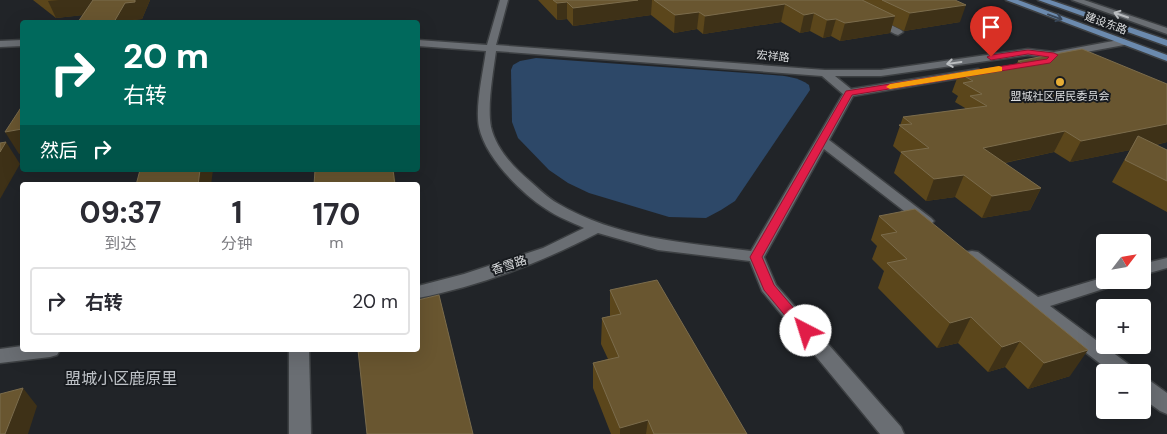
<!DOCTYPE html>
<html lang="zh">
<head>
<meta charset="utf-8">
<style>
  :root { --surface:#fff; --page:#f7f7f7; --text:#2b2b33; --muted:#7c7c81; --line:#e1e1e2 }
  body { margin:0; font-family:"DM Sans","Noto Sans SC",sans-serif; background:var(--page); color:var(--text); height:100vh; display:flex; flex-direction:column; font-size:19px; white-space:nowrap }
  * { box-sizing:border-box; margin:0 }
  p { font-size:16px; color:var(--muted) }
  .icon { flex:none; width:28px; height:28px; fill:none; stroke:currentColor; stroke-width:2; stroke-linecap:round; stroke-linejoin:round }
  .map { position:relative; flex:1; overflow:hidden }
  .panel { position:absolute; left:20px; top:182px; width:400px; height:170px; display:flex; flex-direction:column; background:var(--surface); border-radius:5px; box-shadow:0 5px 20px #0002 }
  .panel>* { flex:none }
  .top-card { position:absolute; left:20px; top:20px; width:400px; height:152px; border-radius:5px; box-shadow:0 5px 20px #0002; background:#00695c; color:#fff; overflow:hidden }
  .needle { width:32px; rotate:59deg }
  .controls { position:absolute; left:1096px; top:234px; display:grid; gap:10px }
  .controls a { display:grid; place-items:center; width:55px; height:55px; border-radius:5px; background:var(--surface); box-shadow:0 5px 20px #0002; font-size:25px }
  .pin { position:absolute; display:grid; place-items:center; width:42px; height:42px; color:#fff; margin:-51px -21px; border-radius:50% 50% 50% 0; rotate:-45deg; box-shadow:0 0 5px #0007 }
  .pin .icon { rotate:45deg }
  .me { position:absolute; width:55px; margin:-28px; rotate:320deg; stroke-linejoin:round; filter:drop-shadow(0 0 4px #0008) }
  .turn { display:flex; align-items:center; gap:18px; height:105px; padding:0 20px; font-size:22px }
  .turn .icon { width:65px; height:65px; stroke-width:2.5 }
  .turn b { display:block; font-size:35px; line-height:42px }
  .then { display:flex; align-items:center; height:48px; padding:0 20px; background:#0003; gap:10px; font-size:19px }
  .eta { display:flex; justify-content:space-evenly; align-items:center; height:85px; text-align:center }
  .eta b { font-size:30px; font-weight:700; line-height:35px }
  ul { padding:0; list-style:none }
  li { display:flex; align-items:center; gap:15px; height:68px; margin:0 10px 8px; padding:0 10px; border:2px solid var(--line); border-radius:5px }
  li div { flex:1 }
  li b { display:block; font-size:19px }
  li em { font-style:normal }
  .map>svg:first-child { display:block }
  .green { fill:#2d4868 }
  .lines { fill:none; stroke-linecap:round; stroke-linejoin:round }
  .minor-casing { stroke:#3d4043; stroke-width:3 }
  .major-casing { stroke:#3d4043; stroke-width:3 }
  .minor { fill:#6a6e73; fill-rule:evenodd }
  .major { fill:#6b8aae; fill-rule:evenodd }
  .wall { fill:#5b461b }
  .shaded-wall { fill:#3e3117 }
  .building { fill:#695630; stroke:#7b6c4c }
  .oneway { stroke:#babdc0 }
  .oneway2 { stroke:#394758 }
  .route { fill:#e11d48; stroke:#92132f }
  .slow { fill:#f59e0b }
  .poi-dot { fill:#e6ad36; stroke:#181b1f; stroke-width:2 }
  .labels { text-anchor:middle; dominant-baseline:central; stroke-width:4; stroke-linejoin:round; paint-order:stroke }
  .far-street-label { font-size:11px; fill:#dddfe1; stroke:#181b1f }
  .far-poi-label { font-size:11px; fill:#dddfe1; stroke:#181b1f }
  .street-label { font-size:12px; fill:#dddfe1; stroke:#181b1f }
  .near-neighbourhood-label { font-size:16px; fill:#bfc3c8; stroke:#181b1f }
</style>
</head>
<body>
<div class="map">
<svg width="1167" height="434" viewBox="0 0 1167 434">
  <rect width="100%" height="100%" fill="#212428"/>
  <path class="green" d="M536 58 773 75C786 76 798 77 809 85L810 90 735 201 721 210 706 218 669 217 589 193 568 183 549 170 518 138 512 122 511 70 513 65 520 61Z"/>
  <g class="lines">
    <defs>
      <g id="minor">
        <path d="M500 0H508L496 45 825 70H881L1028 49 1054 52 1124 39 1129 42 1124 45 1054 58 1028 55 881 76H835L851 89 978 69 983 72 978 75 853 96 829 140 931 218 934 221 931 224H921L824 149 764 257 776 285 901 427 904 434H880L762 291 750 261 658 250 598 233C542 262 480 286 418 298V286L464 274 543 248 584 228C572 222 557 217 546 209 521 193 485 157 479 127 475 106 483 73 486 51L418 46V40L487 45ZM496 51 822 76 843 94 751 251C685 243 616 238 557 203 548 198 539 189 531 182 514 168 496 149 491 127 487 106 493 73 496 51Z"/>
        <polygon points="1072,0 1084,0 1167,28 1167,34"/>
        <polygon points="873,16 901,30 903,32 898,35 895,34 870,21 869,19"/>
        <polygon points="22,40 22,46 0,47 0,41"/>
        <polygon points="972,251 978,252 1038,297 1105,277 1105,280 1121,280 1119,284 1050,306 1131,366 1134,372 1111,372 966,260 964,256 966,252"/>
        <polygon points="1167,258 1167,268 1142,275 1142,264"/>
        <polygon points="22,346 22,350 60,350 57,355 50,357 0,363 0,349"/>
        <polygon points="289,350 309,350 311,434 289,434"/>
        <polygon points="1142,378 1149,380 1167,393 1167,414 1160,411 1142,398"/>
      </g>
      <g id="major">
        <polygon points="1006,0 1018,0 1167,55 1167,61"/>
        <polygon points="1038,0 1050,0 1167,40 1167,46"/>
      </g>
    </defs>
    <use href="#minor" class="minor-casing"/>
    <use href="#major" class="major-casing"/>
    <use href="#minor" class="minor"/>
    <use href="#major" class="major"/>
  </g>
  <g class="wall">
    <polygon points="33,0 150,0 142,19 132,20 83,15 56,18"/>
    <polygon points="538,0 955,0 960,22 904,31 892,25 890,33 840,41 831,36 823,38 810,31 800,33 781,22 703,34 697,29 674,33 651,15 573,26 567,19 557,20"/>
    <polygon points="1018,61 1167,84 1167,142 1156,145 1167,150 1167,212 1112,182 1130,150 1070,162 1054,152 1005,163 1041,188 1030,210 982,218 955,197 926,201 894,173 901,153 893,146 903,117 965,109 965,108 955,102 958,96 952,92 959,73 1016,65"/>
    <polygon points="879,216 1070,376 1028,389 1005,367 988,372 958,343 937,348 878,288 884,271 872,259 877,246 871,240"/>
    <polygon points="610,290 747,434 611,434 593,388 593,363 608,359 601,344 602,318 610,316"/>
  </g>
  <g class="shaded-wall">
    <polygon points="59,0 98,0 103,13 56,18 48,1"/>
    <polygon points="135,0 150,0 142,19 132,20 130,22 114,22 125,3"/>
    <polygon points="638,0 652,0 651,15 573,26 573,8"/>
    <polygon points="567,2 567,19 557,20 557,3"/>
    <polygon points="785,4 781,22 703,34 705,16"/>
    <polygon points="966,5 960,22 904,31 910,13"/>
    <polygon points="699,12 697,29 674,33 675,15"/>
    <polygon points="814,13 810,31 800,33 804,15"/>
    <polygon points="895,16 890,33 840,41 845,23"/>
    <polygon points="836,19 831,36 823,38 827,20"/>
    <polygon points="1167,124 1167,142 1131,150 1138,136 1130,150 1070,162 1081,141"/>
    <polygon points="22,129 22,153 19,154 5,132"/>
    <polygon points="1065,131 1054,152 974,169 983,148"/>
    <polygon points="6,142 20,164 0,199 0,152"/>
    <polygon points="200,170 213,170 211,185 198,185"/>
    <polygon points="393,170 394,170 396,185 395,185"/>
    <polygon points="964,175 955,197 926,201 934,179"/>
    <polygon points="1041,188 1030,210 982,218 992,196"/>
    <polygon points="971,317 958,343 937,348 950,323"/>
    <polygon points="1020,341 1005,367 988,372 1002,347"/>
    <polygon points="1088,350 1070,376 1028,389 1044,363"/>
    <polygon points="23,388 37,406 28,434 5,434"/>
    <polygon points="648,420 646,434 620,434 620,428"/>
  </g>
  <g class="building">
    <polygon points="93,0 135,0 135,2 125,3 114,22 78,22"/>
    <polygon points="553,0 638,0 573,8 567,2 557,3"/>
    <polygon points="654,0 862,0 895,16 845,23 836,19 827,20 814,13 804,15 785,4 705,16 699,12 675,15"/>
    <polygon points="882,0 955,0 966,5 910,13"/>
    <polygon points="1082,49 1167,84 1167,124 1081,141 1065,131 983,148 1041,188 992,196 964,175 934,179 901,152 929,148 899,125 912,124 903,117 987,106 970,96 982,94 963,83 973,81 959,73 1024,64 1018,61"/>
    <polygon points="22,106 22,129 5,132"/>
    <polygon points="1138,136 1167,150 1167,181 1125,160"/>
    <polygon points="6,142 0,152 0,143"/>
    <polygon points="140,170 200,170 198,185 136,185"/>
    <polygon points="315,170 393,170 395,185 314,185"/>
    <polygon points="915,209 1088,350 1044,363 1020,341 1002,347 971,317 950,323 887,263 907,259 881,235 897,232 879,216"/>
    <polygon points="657,280 747,434 654,434 648,420 620,428 593,363 619,357 602,318 621,314 610,290"/>
    <polygon points="439,295 473,434 367,434 358,350 418,350 418,300"/>
    <polygon points="23,388 5,434 0,434 0,394"/>
  </g>
  <defs><path id="oneway-shaft" d="M-6 0H5M1.5-3L5.5 0L1.5 3" fill="none" stroke-width="1.6" stroke-linecap="round" stroke-linejoin="round" transform="scale(1.25)"/></defs>
  <g class="oneway">
    <use href="#oneway-shaft" transform="translate(1121 15) rotate(-161)"/>
    <use href="#oneway-shaft" transform="translate(954 63) rotate(172)"/>
  </g>
  <use class="oneway2" href="#oneway-shaft" transform="translate(1055 17) rotate(20)"/>
  <polygon class="route" points="1028,50 1054,53 1058,55 1050,63 852,95 762,257 774,285 813,331 811,335 806,336 801,335 764,290 750,257 846,91 1047,59 1049,57 1028,54 991,60 987,57 991,55"/>
  <polygon class="slow" points="999,66 1002,67 1002,71 890,89 886,87 890,84"/>
  <circle class="poi-dot" cx="1060" cy="82" r="5"/>
  <g class="labels">
    <g class="far-street-label">
      <text transform="translate(1106 23) rotate(20)">建设东路</text>
      <text transform="translate(773 56) rotate(5)">宏祥路</text>
    </g>
    <g class="far-poi-label">
      <text x="1060" y="96">盟城社区居民委员会</text>
    </g>
    <g class="street-label">
      <text transform="translate(509 265) rotate(-18)">香雪路</text>
    </g>
    <g class="near-neighbourhood-label">
      <text x="121" y="378">盟城小区鹿原里</text>
    </g>
  </g>
</svg>
<div class="controls">
<a><svg class="needle" viewBox="-14 -14 28 28"><path d="M0-13l5 13h-10z" fill="#e53935"/><path d="M0 13l5-13h-10z" fill="#7c7c81"/></svg></a>
<a>+</a>
<a>−</a>
</div>
<div class="pin" style="left:991px;top:57px;background:#d93025"><svg class="icon" aria-label="arrive" viewBox="0 0 24 24"><path d="M6 21V4h12l-3 4 3 4H6"/></svg></div>
<svg class="me" style="left:806px;top:331px" viewBox="-20 -20 40 40"><circle r="19" fill="#fff"/><path d="M0-13L10 11 0 6-10 11z" fill="#e11d48"/></svg>
<div class="top-card">
<div class="turn"><svg class="icon" aria-label="right" viewBox="0 0 24 24"><path d="M7 20v-9h11M14 6l5 5-5 5"/></svg><div><b>20 m</b>右转</div></div>
<div class="then">然后<svg class="icon" aria-label="right" viewBox="0 0 24 24"><path d="M7 20v-9h11M14 6l5 5-5 5"/></svg></div>
</div>
<section class="panel">
<div class="eta">
<div><b>09:37</b><p>到达</p></div>
<div><b>1</b><p>分钟</p></div>
<div><b>170</b><p>m</p></div>
</div>
<ul>
<li><svg class="icon" aria-label="right" viewBox="0 0 24 24"><path d="M7 20v-9h11M14 6l5 5-5 5"/></svg><div><b>右转</b></div><em>20 m</em></li>
</ul>
</section>
</div>
</body>
</html>
